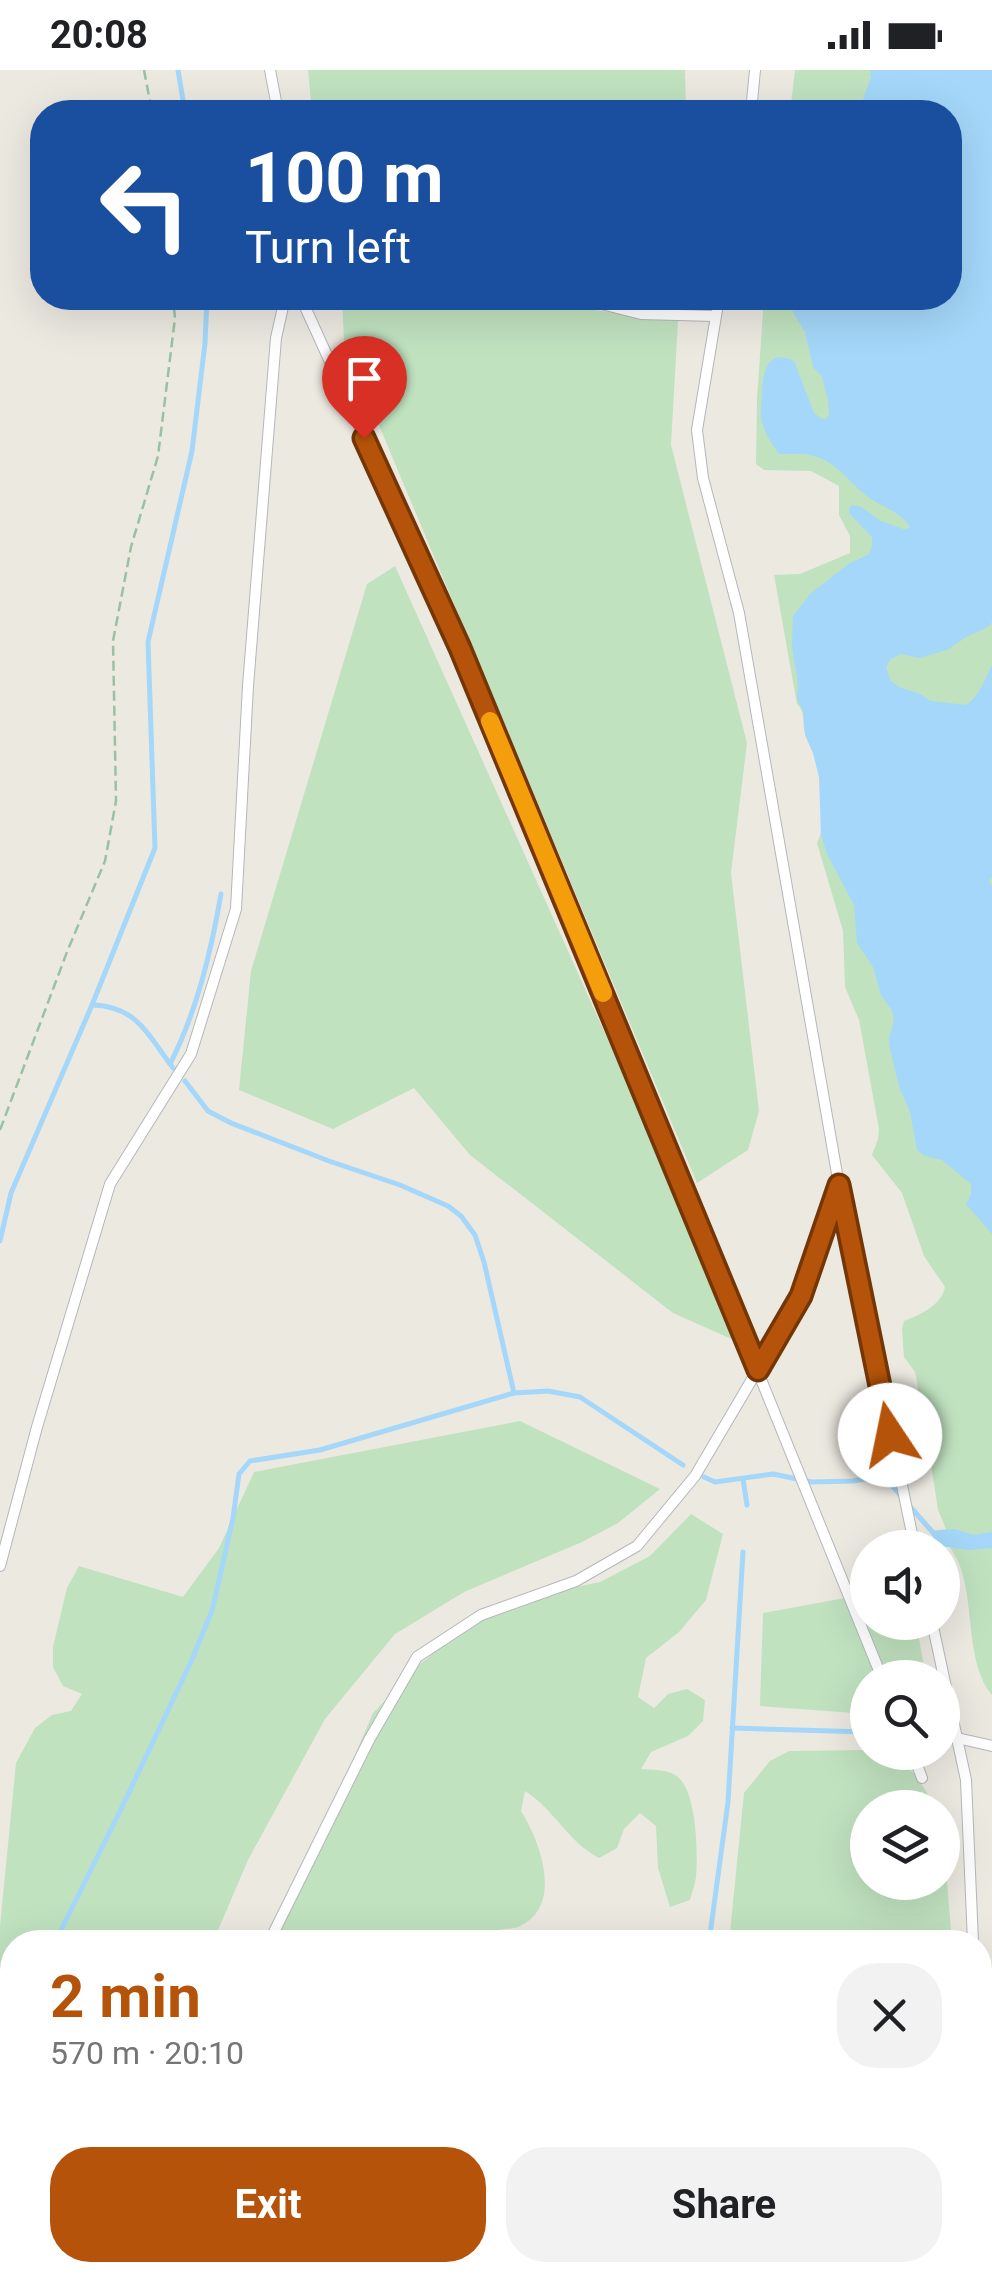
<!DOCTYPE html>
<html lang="en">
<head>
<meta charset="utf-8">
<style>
  :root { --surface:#fff; --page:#f2f2f2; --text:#202124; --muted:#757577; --accent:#b45309 }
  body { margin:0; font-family:Roboto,sans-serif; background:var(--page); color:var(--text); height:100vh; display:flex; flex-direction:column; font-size:38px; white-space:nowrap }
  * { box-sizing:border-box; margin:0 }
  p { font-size:32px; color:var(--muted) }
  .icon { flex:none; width:55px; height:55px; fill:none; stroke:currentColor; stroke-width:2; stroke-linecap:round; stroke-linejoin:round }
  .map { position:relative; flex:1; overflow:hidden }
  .panel { position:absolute; left:0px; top:1860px; width:992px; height:352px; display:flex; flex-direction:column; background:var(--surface); border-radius:40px 40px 0 0; box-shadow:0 10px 40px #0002 }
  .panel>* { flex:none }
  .top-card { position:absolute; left:30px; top:30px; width:932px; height:210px; border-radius:40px; box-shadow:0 10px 40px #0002; background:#1a4fa0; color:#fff; overflow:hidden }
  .tools { position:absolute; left:850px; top:1460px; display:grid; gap:20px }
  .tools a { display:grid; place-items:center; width:110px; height:110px; border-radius:50%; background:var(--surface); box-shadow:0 10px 40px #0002; font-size:50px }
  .pin { position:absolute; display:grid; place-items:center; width:85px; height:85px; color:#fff; margin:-102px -42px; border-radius:50% 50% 50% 0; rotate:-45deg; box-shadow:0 0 10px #0007 }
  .pin .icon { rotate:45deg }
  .me { position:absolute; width:110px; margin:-55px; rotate:349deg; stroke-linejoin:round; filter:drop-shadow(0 0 8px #0008) }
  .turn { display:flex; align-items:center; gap:35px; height:210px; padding:0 50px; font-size:45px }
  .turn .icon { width:130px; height:130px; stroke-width:2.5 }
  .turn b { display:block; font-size:70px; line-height:85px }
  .round { display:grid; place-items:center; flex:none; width:105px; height:105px; border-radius:40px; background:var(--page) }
  .head { display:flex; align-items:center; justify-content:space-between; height:170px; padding:0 50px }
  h1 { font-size:60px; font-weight:700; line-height:75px; color:var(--accent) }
  .button { display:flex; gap:20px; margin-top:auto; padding:20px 50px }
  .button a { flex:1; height:115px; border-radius:40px; background:var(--accent); color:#fff; font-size:40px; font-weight:700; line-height:115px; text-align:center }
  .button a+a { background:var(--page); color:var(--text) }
  .status { display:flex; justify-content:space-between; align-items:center; height:70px; padding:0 50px; background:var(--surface); direction:ltr }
  .status svg { height:28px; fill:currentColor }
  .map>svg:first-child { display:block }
  .green { fill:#c0e2bf }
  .water { fill:#a4d7f9 }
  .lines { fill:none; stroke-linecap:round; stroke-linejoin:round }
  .stream { stroke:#a4d7f9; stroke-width:5 }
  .service-casing { stroke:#b4b7bb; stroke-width:12 }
  .path { stroke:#99c2a3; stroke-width:2.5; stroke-dasharray:10 5; stroke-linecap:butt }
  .service { stroke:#fff; stroke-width:10 }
  .route-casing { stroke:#753606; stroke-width:25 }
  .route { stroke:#b45309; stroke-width:18 }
  .slow { stroke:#f59e0b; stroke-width:18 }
</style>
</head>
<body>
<div class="status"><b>20:08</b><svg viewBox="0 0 49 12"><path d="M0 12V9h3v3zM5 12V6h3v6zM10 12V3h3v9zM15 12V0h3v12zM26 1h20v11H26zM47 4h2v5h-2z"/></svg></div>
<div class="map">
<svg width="992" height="2212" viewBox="0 0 992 2212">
  <rect width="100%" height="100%" fill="#ece9e1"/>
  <g class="green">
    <polygon points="308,0 685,0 686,42 312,42"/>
    <path d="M795 0H992V1625C966 1594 974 1537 961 1499 959 1492 954 1484 950 1477L935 1475 932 1461 946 1459 938 1440 928 1374 921 1348 917 1311 915 1302 904 1287 902 1259 904 1251C920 1245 942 1235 945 1217L924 1186 902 1123 872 1085 878 1069 879 1059 859 950 845 917 843 861 817 773C829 749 821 711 814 686 812 678 807 671 805 663 802 651 806 643 797 634L774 505 800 504 850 483V466L839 445V416L811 401 764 400 756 394 757 329 764 228H950V42H790Z"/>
    <polygon points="342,228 502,228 678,251 671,375 747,673 731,803 759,1041 748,1080 697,1113 344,272"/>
    <polygon points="395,496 745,1275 673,1243 470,1085 414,1018 333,1059 239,1020 251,901 367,514"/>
    <polygon points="520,1351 660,1419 618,1453 582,1472 464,1522 395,1564 325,1649 248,1790 213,1872 12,1872 12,2200 215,2200 220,2212 0,2212 0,1856 16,1693 35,1658 52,1645 71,1641 82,1624 63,1616 53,1597 53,1577 67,1518 79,1496 183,1527 219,1478 254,1402"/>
    <path d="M691 1444 723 1464 706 1530 679 1562 646 1588 638 1627 654 1638 668 1624 687 1619 705 1630 703 1651 688 1666 651 1682 641 1699C652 1700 669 1699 678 1707 697 1723 698 1784 696 1807 695 1814 692 1822 690 1830L670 1837 658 1798 656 1756 640 1743 624 1759 617 1778 599 1788C568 1772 554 1739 525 1721L521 1741C540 1771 564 1835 520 1856 516 1859 510 1858 505 1859 486 1862 466 1863 451 1872H275L373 1643 421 1593 467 1557 542 1524 600 1512 650 1486Z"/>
    <polygon points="867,1524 868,1552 916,1553 926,1607 868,1608 867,1644 760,1636 763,1543"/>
    <path d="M867 1680 868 1682C897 1683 906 1692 922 1715 927 1723 931 1729 934 1737L868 1738V1812H942L943 1764 952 1872H729L744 1723 770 1691 789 1681Z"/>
    <polygon points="236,2200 343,2200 377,2212 242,2212"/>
    <polygon points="564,2200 976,2200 976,2212 562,2212"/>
  </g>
  <g class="water">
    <path d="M870 0H992V552L988 557 966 567 949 579 920 588 901 584 891 589 886 597 891 611 899 617 918 623 931 631 966 635C979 627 985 609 992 595V807L989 810 992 816V1164L966 1134 971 1124V1114L942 1090 925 1086 917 1080 910 1042 899 1016 890 979 889 969 894 950 892 941 881 925 873 897 857 873 854 835 827 784 821 765 819 707 813 683 805 665 803 641 797 629 798 614 792 575 793 546 811 523 850 493 868 485 872 477V467L849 443V438L852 435 861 437 881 451 906 460 910 457C900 442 885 438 871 429 853 417 840 396 820 388 807 382 793 384 779 384 772 374 763 361 761 347 760 340 762 330 762 322 763 301 768 278 794 291L814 343 822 349H826L829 345 828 330 822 307 813 297 805 262 795 246 787 228H950V42H858L871 8Z"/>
    <polygon points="955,1459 973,1465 992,1462 992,1478 968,1480 935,1475 932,1461"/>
  </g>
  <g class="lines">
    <g class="stream">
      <polyline points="178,0 185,42"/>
      <path d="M92 935C137 936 148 965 173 998"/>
      <path d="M170 994C197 941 211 882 221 824"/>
      <polyline points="185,1011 208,1041 231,1053 329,1091 400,1115 448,1136 461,1146 475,1165 484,1192 514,1323"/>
      <polyline points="0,1171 11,1123 92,935 155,778 148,572 192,381 205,273 207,228"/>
      <polyline points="704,1407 715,1412 773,1404 812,1412 853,1411 884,1406 900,1425"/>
      <polyline points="743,1409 747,1435"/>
      <polyline points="907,1433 936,1466"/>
      <polyline points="732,1658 868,1662"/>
      <polyline points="55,1872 122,1737 190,1594 212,1541 233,1448 239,1404 250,1391 320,1380 514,1323 548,1321 580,1327 683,1395"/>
      <polyline points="709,1872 728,1732 743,1482"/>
      <polyline points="105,2200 108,2212"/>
      <polyline points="465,2212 468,2200"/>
    </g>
    <defs>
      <g id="service">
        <polyline points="270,0 278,42"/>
        <polyline points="751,42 755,0"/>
        <polyline points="301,228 460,578 688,1129 882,1608"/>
        <polyline points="578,228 641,244 715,246"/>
        <polyline points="840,1116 915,1478"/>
        <polyline points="0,1496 37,1357 110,1114 191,984 236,839 248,616 276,268 285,228"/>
        <polyline points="932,1552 966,1710 973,1872"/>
        <polyline points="957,1668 992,1676"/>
        <polyline points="912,1682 922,1708"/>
        <polyline points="269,1872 369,1670 417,1587 481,1545 576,1511 637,1476 695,1406 801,1226 839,1115 739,543 703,408 697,360 719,228"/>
        <polyline points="980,1967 992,2127"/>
        <polyline points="232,2200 239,2212"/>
      </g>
    </defs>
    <use href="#service" class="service-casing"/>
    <g class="path">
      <polyline points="144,0 152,42"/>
      <polyline points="0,1060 67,882 105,791 116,731 113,571 131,477 158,386 175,248 173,228"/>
    </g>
    <use href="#service" class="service"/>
  </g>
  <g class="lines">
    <defs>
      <polyline id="route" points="364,368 460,578 758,1300 801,1226 839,1115 890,1365"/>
    </defs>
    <use href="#route" class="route-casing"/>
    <use href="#route" class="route"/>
    <polyline class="slow" points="490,651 603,923"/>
  </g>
</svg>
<div class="tools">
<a><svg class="icon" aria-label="sound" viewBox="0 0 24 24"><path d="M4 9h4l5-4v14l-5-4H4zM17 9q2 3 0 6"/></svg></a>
<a><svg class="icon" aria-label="search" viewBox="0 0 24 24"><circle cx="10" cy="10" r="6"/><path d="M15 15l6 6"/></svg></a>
<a><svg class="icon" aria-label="layers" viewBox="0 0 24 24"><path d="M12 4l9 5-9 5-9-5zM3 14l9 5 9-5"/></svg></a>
</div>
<div class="pin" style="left:364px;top:368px;background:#d93025"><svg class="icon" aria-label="arrive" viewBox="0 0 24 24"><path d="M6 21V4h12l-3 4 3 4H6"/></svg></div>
<svg class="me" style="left:890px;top:1365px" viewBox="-20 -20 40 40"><circle r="19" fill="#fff"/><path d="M0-13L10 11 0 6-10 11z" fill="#b45309"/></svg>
<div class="top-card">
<div class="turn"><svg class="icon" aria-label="left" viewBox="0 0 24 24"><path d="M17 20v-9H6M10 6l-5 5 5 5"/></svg><div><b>100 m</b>Turn left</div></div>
</div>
<section class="panel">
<div class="head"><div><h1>2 min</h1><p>570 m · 20:10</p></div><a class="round"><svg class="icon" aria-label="close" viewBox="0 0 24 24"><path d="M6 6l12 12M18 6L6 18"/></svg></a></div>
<div class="button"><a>Exit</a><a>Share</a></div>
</section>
</div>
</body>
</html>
